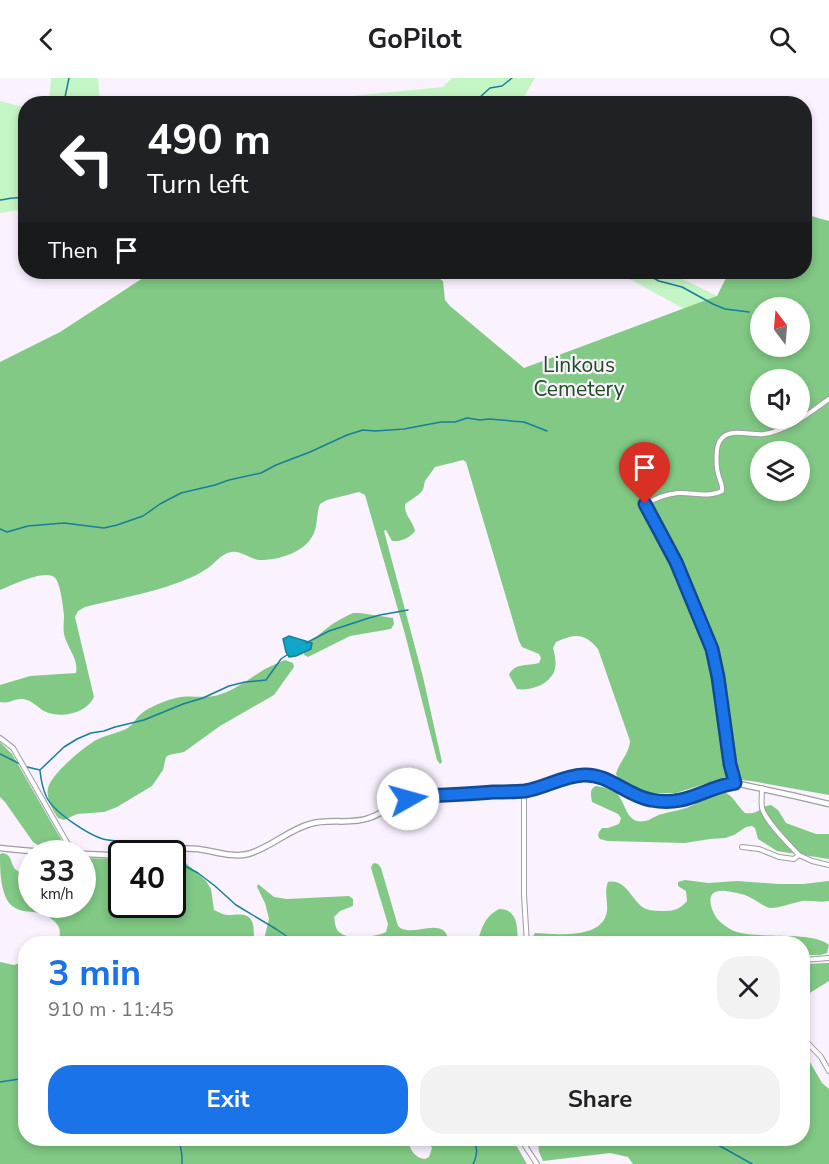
<!DOCTYPE html>
<html lang="en">
<head>
<meta charset="utf-8">
<style>
  :root { --surface:#fff; --page:#f2f2f2; --text:#202124; --muted:#757577; --accent:#1a73e8 }
  body { margin:0; font-family:"Nunito Sans",sans-serif; background:var(--page); color:var(--text); height:100vh; display:flex; flex-direction:column; font-size:22px; white-space:nowrap }
  * { box-sizing:border-box; margin:0 }
  p { font-size:20px; color:var(--muted) }
  .icon { flex:none; width:33px; height:33px; fill:none; stroke:currentColor; stroke-width:2; stroke-linecap:round; stroke-linejoin:round }
  .map { position:relative; flex:1; overflow:hidden }
  .drawer { position:absolute; left:18px; top:858px; width:792px; height:210px; display:flex; flex-direction:column; background:var(--surface); border-radius:24px; box-shadow:0 3px 9px #0003 }
  .drawer>* { flex:none }
  .guide { position:absolute; left:18px; top:18px; width:794px; height:183px; border-radius:24px; box-shadow:0 3px 9px #0003; background:#202124; color:#fff; overflow:hidden }
  .needle { width:39px; rotate:344deg }
  .fabs { position:absolute; left:750px; top:219px; display:grid; gap:12px }
  .fabs a { display:grid; place-items:center; width:60px; height:60px; border-radius:50%; background:var(--surface); box-shadow:0 3px 9px #0003; font-size:30px }
  .speed { position:absolute; left:18px; top:762px; display:flex; gap:12px; font-size:30px; font-weight:700; text-align:center }
  .speed>* { display:grid; place-content:center; width:78px; height:78px; border-radius:50%; background:var(--surface); box-shadow:0 3px 9px #0003; line-height:1 }
  .speed small { font-size:15px; font-weight:400 }
  .speed .limit { border:3px solid #111; border-radius:9px; background:#fff; color:#111 }
  .pin { position:absolute; display:grid; place-items:center; width:51px; height:51px; color:#fff; margin:-62px -26px; border-radius:50% 50% 50% 0; rotate:-45deg; box-shadow:0 0 6px #0007 }
  .pin .icon { rotate:45deg }
  .me { position:absolute; width:66px; margin:-33px; rotate:83deg; stroke-linejoin:round; filter:drop-shadow(0 0 4px #0008) }
  .turn { display:flex; align-items:center; gap:21px; height:126px; padding:0 30px; font-size:27px }
  .turn .icon { width:78px; height:78px; stroke-width:2.5 }
  .turn b { display:block; font-size:42px; line-height:51px }
  .then { display:flex; align-items:center; height:57px; padding:0 30px; background:#0003; gap:12px; font-size:22px }
  .round { display:grid; place-items:center; flex:none; width:63px; height:63px; border-radius:24px; background:var(--page) }
  .head { display:flex; align-items:center; justify-content:space-between; height:102px; padding:0 30px }
  h1 { font-size:36px; font-weight:700; line-height:45px; color:var(--accent) }
  .cta { display:flex; gap:12px; margin-top:auto; padding:12px 30px }
  .cta a { flex:1; height:69px; border-radius:24px; background:var(--accent); color:#fff; font-size:24px; font-weight:700; line-height:69px; text-align:center }
  .cta a+a { background:var(--page); color:var(--text) }
  header { display:flex; justify-content:space-between; align-items:center; height:78px; padding:0 30px; background:var(--surface); font-size:27px; font-weight:700 }
  .map>svg:first-child { display:block }
  .green { fill:#c4f5c4 }
  .forest { fill:#81c984; fill-rule:evenodd }
  .water { fill:#10a6ca; stroke:#177f9a; stroke-width:1.5 }
  .lines { fill:none; stroke-linecap:round; stroke-linejoin:round }
  .stream { stroke:#177f9a; stroke-width:1.5 }
  .minor-casing { stroke:#a19ba6; stroke-width:6 }
  .tertiary-casing { stroke:#a19ba6; stroke-width:7 }
  .minor { stroke:#fff; stroke-width:4 }
  .tertiary { stroke:#fff; stroke-width:4.5 }
  .route-casing { stroke:#114b97; stroke-width:15 }
  .route { stroke:#1a73e8; stroke-width:10 }
  .labels { text-anchor:middle; dominant-baseline:central; stroke-width:4.5; stroke-linejoin:round; paint-order:stroke }
  .park-label { font-size:21px; fill:#1c4d20; stroke:#faf2ff }
</style>
</head>
<body>
<header><svg class="icon" aria-label="back" viewBox="0 0 24 24"><path d="M15 5l-7 7 7 7"/></svg>GoPilot<svg class="icon" aria-label="search" viewBox="0 0 24 24"><circle cx="10" cy="10" r="6"/><path d="M15 15l6 6"/></svg></header>
<div class="map">
<svg width="829" height="1086" viewBox="0 0 829 1086">
  <rect width="100%" height="100%" fill="#faf2ff"/>
  <g class="green">
    <polygon points="51,0 98,0 100,25 49,25"/>
    <polygon points="452,0 535,0 521,24 515,25 281,25 443,9"/>
    <polygon points="0,23 26,30 25,131 0,135"/>
    <polygon points="617,194 668,194 717,218 684,231"/>
  </g>
  <g class="forest">
    <path d="M804 136 829 143V717L751 703 724 700 676 715H646L619 702 616 696C619 684 629 676 630 663L598 571C584 554 574 556 556 564L553 570C555 577 557 586 554 594 548 607 531 613 517 611L509 597C514 585 527 588 539 585L541 580 539 576 522 569 519 563 466 384 463 382 435 389 425 403 423 412 418 417 405 426C404 438 412 441 415 453 410 460 400 464 392 463L386 452 384 453 423 599 442 684 440 686 437 682 405 556 365 417 359 414 327 422 320 426C316 436 318 448 313 457 305 474 279 482 261 482 250 482 242 472 231 474 221 476 215 485 208 490 203 493 197 497 192 499 159 514 120 520 85 529L78 533 75 539 94 619C86 636 60 641 44 633 37 629 32 622 23 621 15 620 9 626 0 624V607L30 598 76 595C79 581 67 570 64 556 63 550 64 544 64 537 63 529 61 509 56 501 48 489 11 508 0 512V284L60 254 143 200 158 194H431L443 203 445 222 450 228 524 290 717 218 729 194H804ZM760 230H800V268H760ZM760 302H800V340H760ZM760 374H800V412H760Z"/>
    <path d="M353 535H360L393 540 394 546 391 551 350 558 308 579 304 577 305 569C320 555 334 543 353 535Z"/>
    <path d="M285 582 293 585 294 589 274 617 220 648 184 674 169 677 166 679 163 692 152 708 117 729 104 734 77 736 64 742 58 740C52 731 46 721 48 710 52 695 83 670 96 662 106 657 117 655 126 651 133 648 136 639 142 635 149 629 167 622 176 620 191 616 206 622 221 616 236 611 250 600 265 591 271 588 278 585 285 582Z"/>
    <polygon points="0,664 12,676 62,763 60,769 41,769 33,764 5,724 0,719"/>
    <path d="M596 708C602 709 609 710 614 713 627 722 624 747 645 743 651 742 656 737 662 736 672 733 684 732 693 727 700 723 705 717 713 714 716 713 723 713 726 715 734 719 739 730 745 735 760 737 759 728 771 727L778 732 786 745 816 756H829V781L777 773 758 761 755 750 752 748 746 749 734 757 725 760 710 761 685 765 607 763 600 761 598 758 599 754 602 750H608L619 746 621 740 618 736 592 724C591 717 589 711 596 708Z"/>
    <path d="M3 775C12 777 10 784 15 791 17 793 20 794 22 796L31 795 32 826H82L83 780 121 781 122 826H172L173 777 180 780 206 803 211 811 214 832C219 834 223 837 228 837 238 837 249 833 253 846 254 852 254 859 254 865H58C60 857 62 851 55 844 52 841 47 837 43 836 32 832 21 836 11 827 0 816 0 790 0 776Z"/>
    <path d="M374 785 378 786 381 790 398 848C411 862 446 834 449 865H264L265 857 269 841 265 825 257 809 258 806 274 819 287 821 349 818 353 821V828L340 833 334 839C335 844 335 849 338 853 346 863 377 859 386 854L388 846 371 790 372 787Z"/>
    <path d="M685 802 708 805 737 803 778 806H803L829 803V823C819 825 811 822 802 823 792 825 780 830 770 830 763 829 752 818 741 816 735 815 726 812 719 813 705 815 711 831 716 839 720 845 728 850 734 853 757 862 813 852 829 867L827 875 820 877H803L802 866 533 865 532 860 535 855C556 856 603 862 607 833 608 823 604 814 608 804 627 800 632 825 646 831 652 833 659 833 665 833 675 833 681 830 687 823L686 813 678 808V804Z"/>
    <path d="M499 831C519 831 517 851 518 865H477C482 850 484 839 499 831Z"/>
    <path d="M25 883 26 1060 408 1061C409 1070 414 1080 425 1081L429 1079 432 1070 426 1061 480 1060 483 1062 488 1061 512 1060 527 1086H0V884L14 887Z"/>
    <polygon points="829,885 829,903 805,918 803,918 803,886"/>
    <polygon points="803,972 822,1005 829,1011 829,1086 633,1086 628,1079 610,1075 543,1083 539,1074 538,1065 544,1061 802,1060"/>
  </g>
  <polygon class="water" points="289,558 312,565 311,571 296,578 289,579 286,574 283,561"/>
  <g class="lines">
    <g class="stream">
      <polyline points="62,26 65,19 69,0"/>
      <polyline points="460,26 479,20 490,10 502,8 512,0"/>
      <polyline points="23,119 26,100"/>
      <path d="M0 122C8 121 19 118 26 120"/>
      <polyline points="642,194 659,203 682,209 713,226 725,231 749,234"/>
      <polyline points="0,451 7,454 28,448 64,445 104,450 117,447 143,438 160,426 181,415 215,407 229,402 261,395 276,387 310,374 347,357 363,352 375,353 404,351 441,344 455,344 467,340 480,342 489,341 524,344 547,353"/>
      <polyline points="306,565 329,553 369,540 380,537 408,532"/>
      <polyline points="0,676 20,686"/>
      <polyline points="27,689 40,692 64,669 77,661 91,655 104,653 115,649 144,642 183,626 203,620 229,608 245,604 266,602 281,581 287,577"/>
      <path d="M40 693C41 702 43 712 47 720 55 735 92 760 108 762 120 764 133 763 145 764L151 765 159 771"/>
      <polyline points="172,781 198,795 215,808 236,827 276,851 298,866"/>
      <polyline points="0,1004 26,1000"/>
      <polyline points="179,1060 182,1078 182,1086"/>
      <polyline points="701,1060 720,1068 752,1086"/>
      <path d="M473 1086C478 1076 477 1071 474 1060"/>
    </g>
    <defs>
      <g id="minor">
        <polyline points="0,660 13,670 73,775"/>
        <path d="M735 705 730 686 718 599 712 571 676 484 646 426C656 420 666 416 678 415 692 414 709 420 722 413 723 405 719 402 718 395 716 388 716 374 718 367 724 347 749 358 764 356 789 352 809 335 829 321"/>
        <path d="M762 710C762 717 761 724 762 730 766 744 789 766 799 777"/>
        <polyline points="524,713 524,817 527,866"/>
        <polyline points="742,769 759,771 779,779 794,781 799,777 812,783 829,787"/>
        <polyline points="802,882 829,880"/>
        <polyline points="802,959 821,979 829,993"/>
        <polyline points="520,1060 537,1086"/>
      </g>
      <g id="tertiary">
        <path d="M0 770C40 775 81 775 122 778"/>
        <path d="M148 776C164 772 181 769 198 771 214 773 232 780 248 776 270 770 288 752 310 746 329 740 350 747 369 740 379 737 388 730 397 725 405 721 415 720 424 718L524 713 581 697H592L603 700 631 715 647 722 662 724 685 722 723 707 735 705 795 718 829 726"/>
      </g>
    </defs>
    <use href="#minor" class="minor-casing"/>
    <use href="#tertiary" class="tertiary-casing"/>
    <use href="#minor" class="minor"/>
    <use href="#tertiary" class="tertiary"/>
  </g>
  <g class="lines">
    <defs>
      <path id="route" d="M408 721 424 718C447 717 470 716 493 714 503 714 514 714 525 713 544 710 563 698 583 697 608 695 627 718 651 722 687 729 703 710 735 705L730 686 718 599 712 571 676 484 645 426"/>
    </defs>
    <use href="#route" class="route-casing"/>
    <use href="#route" class="route"/>
  </g>
  <g class="labels">
    <g class="park-label">
      <text x="579" y="287">Linkous<tspan x="579" dy="24">Cemetery</tspan></text>
    </g>
  </g>
</svg>
<div class="fabs">
<a><svg class="needle" viewBox="-14 -14 28 28"><path d="M0-13l5 13h-10z" fill="#e53935"/><path d="M0 13l5-13h-10z" fill="#757577"/></svg></a>
<a><svg class="icon" aria-label="sound" viewBox="0 0 24 24"><path d="M4 9h4l5-4v14l-5-4H4zM17 9q2 3 0 6"/></svg></a>
<a><svg class="icon" aria-label="layers" viewBox="0 0 24 24"><path d="M12 4l9 5-9 5-9-5zM3 14l9 5 9-5"/></svg></a>
</div>
<div class="speed"><div>33<small>km/h</small></div><div class="limit">40</div></div>
<div class="pin" style="left:645px;top:426px;background:#d93025"><svg class="icon" aria-label="arrive" viewBox="0 0 24 24"><path d="M6 21V4h12l-3 4 3 4H6"/></svg></div>
<svg class="me" style="left:408px;top:721px" viewBox="-20 -20 40 40"><circle r="19" fill="#fff"/><path d="M0-13L10 11 0 6-10 11z" fill="#1a73e8"/></svg>
<div class="guide">
<div class="turn"><svg class="icon" aria-label="left" viewBox="0 0 24 24"><path d="M17 20v-9H6M10 6l-5 5 5 5"/></svg><div><b>490 m</b>Turn left</div></div>
<div class="then">Then<svg class="icon" aria-label="arrive" viewBox="0 0 24 24"><path d="M6 21V4h12l-3 4 3 4H6"/></svg></div>
</div>
<section class="drawer">
<div class="head"><div><h1>3 min</h1><p>910 m · 11:45</p></div><a class="round"><svg class="icon" aria-label="close" viewBox="0 0 24 24"><path d="M6 6l12 12M18 6L6 18"/></svg></a></div>
<div class="cta"><a>Exit</a><a>Share</a></div>
</section>
</div>
</body>
</html>
